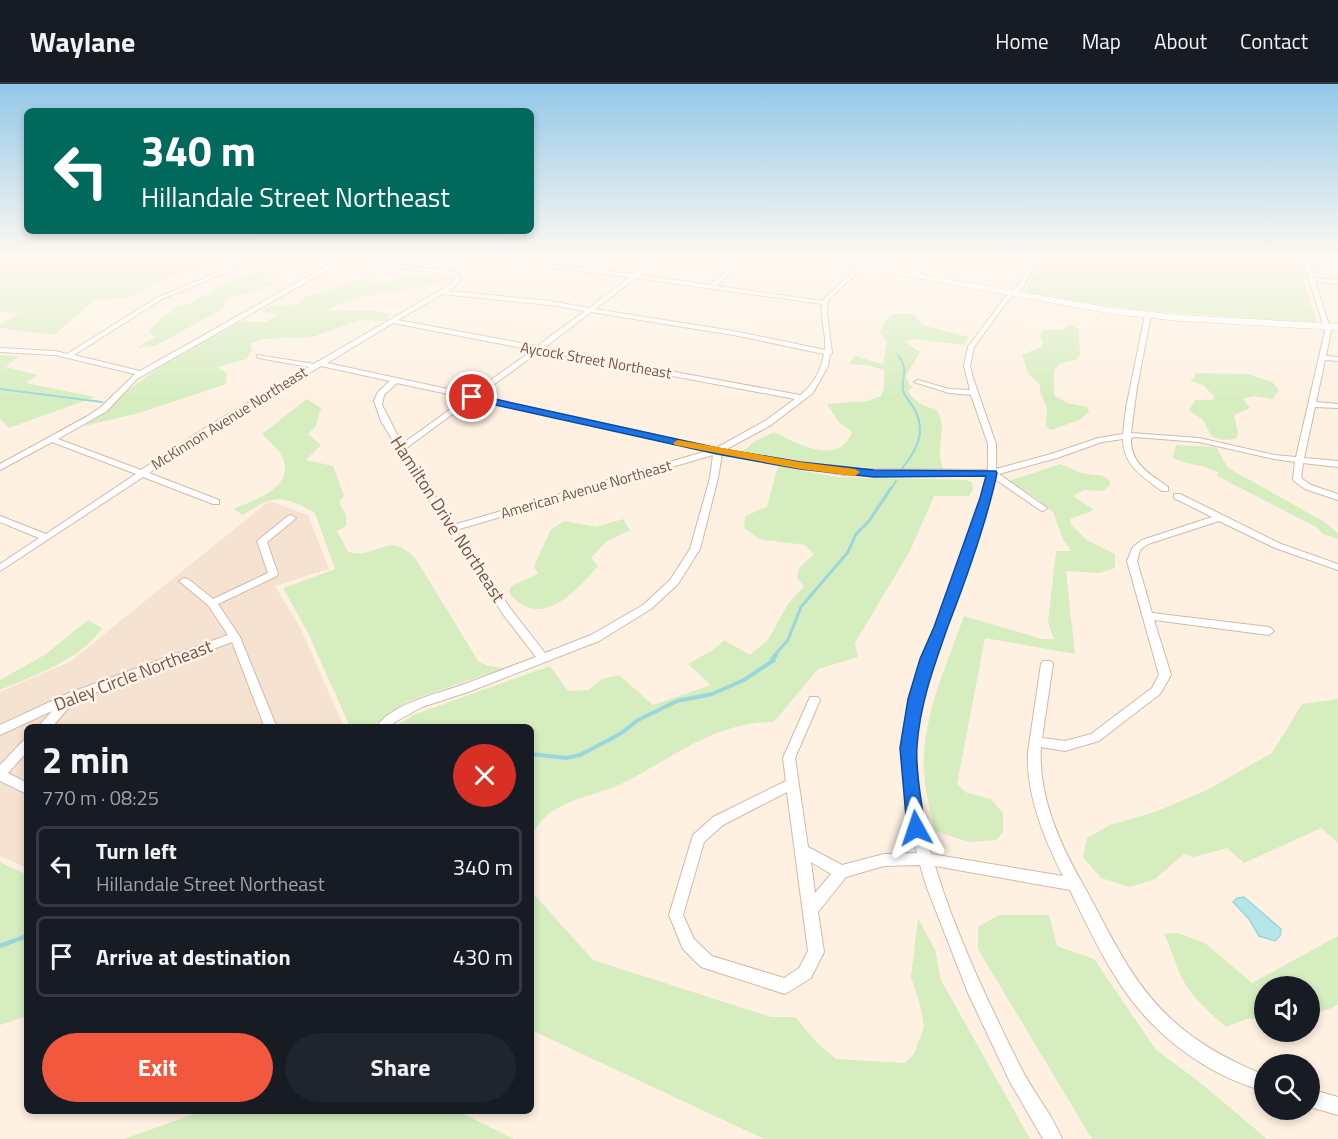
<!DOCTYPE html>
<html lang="en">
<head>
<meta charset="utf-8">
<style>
  :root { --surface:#171b24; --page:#20242c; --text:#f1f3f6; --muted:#9ea1a6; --line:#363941; --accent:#f2583d }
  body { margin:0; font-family:"Titillium Web",sans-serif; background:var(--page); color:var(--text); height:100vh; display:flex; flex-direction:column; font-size:22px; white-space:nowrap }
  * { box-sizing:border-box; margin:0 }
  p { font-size:20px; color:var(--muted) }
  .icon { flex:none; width:33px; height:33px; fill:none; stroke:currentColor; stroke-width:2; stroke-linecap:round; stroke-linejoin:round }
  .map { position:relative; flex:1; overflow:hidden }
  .sheet { position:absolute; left:24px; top:640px; width:510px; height:390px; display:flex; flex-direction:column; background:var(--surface); border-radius:9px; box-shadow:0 3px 9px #0003 }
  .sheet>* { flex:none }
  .top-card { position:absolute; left:24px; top:24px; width:510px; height:126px; border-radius:9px; box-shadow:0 3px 9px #0003; background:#00695c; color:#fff; overflow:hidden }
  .fabs { position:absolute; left:1254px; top:892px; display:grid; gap:12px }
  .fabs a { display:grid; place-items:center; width:66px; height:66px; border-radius:50%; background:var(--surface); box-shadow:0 3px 9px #0003; font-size:30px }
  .pin { position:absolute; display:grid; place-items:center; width:51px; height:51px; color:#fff; margin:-26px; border:3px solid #fff; border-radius:50%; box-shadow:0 2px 6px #0007 }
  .me { position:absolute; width:66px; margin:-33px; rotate:355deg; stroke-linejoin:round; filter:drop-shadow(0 0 4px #0008) }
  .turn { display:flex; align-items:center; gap:21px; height:126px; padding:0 18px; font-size:27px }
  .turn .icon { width:78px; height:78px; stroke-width:2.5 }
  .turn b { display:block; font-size:42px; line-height:51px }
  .round { display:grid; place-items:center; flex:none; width:63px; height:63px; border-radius:32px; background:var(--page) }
  .overview { display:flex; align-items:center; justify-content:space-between; height:102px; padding:0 18px }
  h1 { font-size:36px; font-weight:700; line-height:45px }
  .cta { display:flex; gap:12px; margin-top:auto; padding:12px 18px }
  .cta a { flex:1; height:69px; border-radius:36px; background:var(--accent); color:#fff; font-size:24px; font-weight:700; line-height:69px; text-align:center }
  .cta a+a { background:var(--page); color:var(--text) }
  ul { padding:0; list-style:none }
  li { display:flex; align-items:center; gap:18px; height:81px; margin:0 12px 9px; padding:0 6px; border:3px solid var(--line); border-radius:9px }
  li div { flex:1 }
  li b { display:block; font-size:22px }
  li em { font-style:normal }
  header { display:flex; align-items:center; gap:36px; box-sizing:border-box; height:84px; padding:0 30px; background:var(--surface); border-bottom:2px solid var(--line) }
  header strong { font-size:28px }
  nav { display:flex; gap:33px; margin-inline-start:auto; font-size:21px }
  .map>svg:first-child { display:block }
  .residential { fill:#f6e2d0 }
  .green { fill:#d5edbf }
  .water { fill:#b5e6e9; stroke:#9ad7dc; stroke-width:1.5 }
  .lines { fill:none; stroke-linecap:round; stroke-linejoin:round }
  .stream-far4 { stroke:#9ad7dc; stroke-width:1.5 }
  .stream-far3 { stroke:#9ad7dc; stroke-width:2 }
  .stream-far2 { stroke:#9ad7dc; stroke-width:3 }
  .stream-far1 { stroke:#9ad7dc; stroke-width:4 }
  .stream { stroke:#9ad7dc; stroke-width:4.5 }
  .street-casing { stroke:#d2b9aa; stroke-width:2 }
  .secondary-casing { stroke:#d6b9a7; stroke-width:1 }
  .street { fill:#fff; fill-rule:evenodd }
  .secondary { fill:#fff; fill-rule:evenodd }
  .route { fill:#1a73e8; stroke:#114b97; stroke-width:1.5 }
  .slow { fill:#f59e0b }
  .labels { text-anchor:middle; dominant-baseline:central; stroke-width:5; stroke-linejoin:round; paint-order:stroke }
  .far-street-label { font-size:15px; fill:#785446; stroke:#fff5ea }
  .street-label { font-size:18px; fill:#785446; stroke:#fff5ea }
</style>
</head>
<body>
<header>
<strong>Waylane</strong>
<nav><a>Home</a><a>Map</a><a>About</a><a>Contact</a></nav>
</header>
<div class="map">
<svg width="1338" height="1055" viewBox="0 0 1338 1055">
  <rect width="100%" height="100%" fill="#fef1e2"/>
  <polygon class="residential" points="269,417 308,431 329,485 275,502 301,545 344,643 27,644 27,784 0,772 0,608 71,577"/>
  <g class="green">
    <polygon points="0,173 70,173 67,175 108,182 136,174 223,173 167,194 128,214 94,216 54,251 0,244 0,241 19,229 0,228"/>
    <polygon points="1043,173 1297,173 1317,239 1138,226 1024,209"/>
    <polygon points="263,185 275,187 275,191 264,195 264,198 274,199 256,208 229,213 222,225 204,235 155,262 137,264 155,253 149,247 159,236 179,222 193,218 227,198"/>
    <path d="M412 191C425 194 437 191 450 193V197C434 198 419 204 403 206 377 210 349 213 326 227H377L392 230 384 237 361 236 312 253 264 255 250 260 252 266 247 275 217 283 227 289 226 300 139 329 84 342 136 300 162 281 242 237 267 238 278 230 260 228 270 222 299 220 302 214 360 195H372L367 200H380Z"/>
    <path d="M891 230H913L923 241 969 253 964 261 914 255 905 258 920 268 906 292 910 301 913 303 908 307C915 318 923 323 936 325 947 342 939 354 940 370 940 375 942 380 943 385L840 383 742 368 757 356 774 348C798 360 839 383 852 348L839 338 827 320 868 317 881 312 884 305V286L866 281 849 280 855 272 883 280 887 257 880 249 883 240Z"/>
    <polygon points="1069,240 1079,245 1080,271 1076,276 1061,279 1054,286 1054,311 1067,319 1087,323 1089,328 1079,336 1051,346 1046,342 1047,324 1040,308 1040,301 1028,289 1022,271 1041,263 1043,258 1040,252 1043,246 1062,246"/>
    <polygon points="0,271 19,272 6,283 38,291 26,299 95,313 9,344 0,335"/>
    <polygon points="1194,289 1248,290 1272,298 1279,306 1273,315 1253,312 1243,315 1250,324 1234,331 1238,349 1236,355 1223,356 1212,353 1203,336 1189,326 1195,316 1212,316 1215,313 1203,301 1190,297 1195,293"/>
    <path d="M307 315 321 324 316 342 308 350 321 361 306 376 333 382 344 412 339 418 346 431V442L337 447 348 468C379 476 387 445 416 475L478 577 488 582 504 584 407 618 371 643H350L308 549 283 504 335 485 315 429C283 411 274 410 243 431L233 425C253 417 299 402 281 371 277 363 268 356 262 350Z"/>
    <path d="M1176 361 1216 363 1228 384 1323 437 1338 449V455L1323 450 1316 443 1217 392 1218 388C1203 381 1188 381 1173 374Z"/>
    <path d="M1061 380 1081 389 1104 392 1110 397V401L1104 407 1084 406 1073 412 1094 426 1070 435 1072 442 1087 456 1115 470V484L1100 489 1066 487 1075 570 985 554 957 700 967 709 991 715 1003 729V748L996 756 969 758 935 747C929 722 922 695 924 670 927 622 948 577 964 532L1042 555H1054L1048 538 1056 467H1071L1063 455 1053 428 1036 414 1009 397Z"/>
    <path d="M778 382 837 393 966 396 972 398 973 406 969 412H934L910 467 855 559 858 573 818 585 774 638C713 638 674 674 621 700 599 710 574 713 553 727 544 732 537 743 531 751V644L395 643 413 631 550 582 568 607 588 606 602 595 619 591 653 621 711 601 688 580 713 566 724 556 750 571 768 556 788 520 804 502 797 494 799 484 814 470 805 461 759 455 744 444 745 432 767 423Z"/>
    <path d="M623 435 630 446 606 458 591 474 598 482C576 508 539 548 509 508L511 502 538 490 534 482 551 445 565 437 596 443Z"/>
    <path d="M88 536 102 544C81 576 35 591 0 606V596L46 570Z"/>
    <polygon points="1338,615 1338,759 1321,744 1244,779 1227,764 1194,773 1184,770 1155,795 1130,803 1101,794 1083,773 1087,754 1110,741 1155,728 1207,706 1272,669 1302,620"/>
    <polygon points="0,778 27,791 27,932 0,941"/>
    <polygon points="531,807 593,876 771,933 795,933 818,960 836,975 905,979 914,970 924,943 920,920 911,893 918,834 935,866 941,896 1030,1055 764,1055 531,946"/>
    <polygon points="999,831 1049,831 1057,862 1094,875 1156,966 1197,996 1267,1055 1092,1055 978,865 978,843"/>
    <path d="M1178 849 1205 859 1252 899 1338 852V920L1332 924 1310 931V903H1264V934L1247 935 1226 943C1209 928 1192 914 1182 894 1175 880 1171 864 1164 850Z"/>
    <polygon points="200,1028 459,1028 514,1055 124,1055"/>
  </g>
  <polygon class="water" points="1244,813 1281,845 1280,852 1275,857 1259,852 1249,835 1233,818 1237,814"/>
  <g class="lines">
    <polyline class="stream-far4" points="898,271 901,276"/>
    <g class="stream-far3">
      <path d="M900 274C909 288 901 293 903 306 904 312 912 320 915 326 927 349 916 367 901 386"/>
      <polyline points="0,305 102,318"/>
      <polyline points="890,406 896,397"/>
    </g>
    <polyline class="stream-far2" points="774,572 788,556 801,523 848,468 856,450 869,437 891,404"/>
    <polyline class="stream-far1" points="531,670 566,674 580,671 620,650 638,636 677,617 712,610 744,596 774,576 772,575 776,571"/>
    <polyline class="stream" points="0,862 27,852"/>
    <defs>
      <g id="street">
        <path d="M256 173H264L162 215 74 271 140 287 339 175 334 173H348L438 186 465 173H487L633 190 657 173H663L639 191 710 201 743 173H749L716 202 822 217 860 181 863 183 862 184 828 216 827 229 832 269 830 271 828 282 813 309 771 341 725 366 844 385 988 386V360L971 311 949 309 914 298 918 296 949 305 970 306 964 282 968 263 1005 213 1019 201 1033 173H1039L1023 203 1009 215 974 263 970 282 973 294 996 360V385L1051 370 1098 354 1123 350 1126 324 1145 231 1148 229 1151 231 1137 303 1131 349 1199 354 1274 371 1296 373 1325 247 1302 173H1308L1309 176 1338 178V182L1310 179 1314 194 1338 196V200L1315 197 1331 247 1326 272 1338 273V277L1325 276 1316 318 1338 320V324L1315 323 1304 374 1338 377V383L1303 379 1301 394 1311 401 1338 410V416L1305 405 1294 397 1293 395 1295 378 1274 375 1199 358 1135 353 1131 354C1130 380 1149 389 1168 403V407H1162C1143 393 1123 381 1123 355L1102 358 1057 374 999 390 1047 424 1043 427 1040 426 995 395 990 414 946 543 933 575 921 615 914 664 923 744 931 770 1063 792C1044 754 1026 711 1028 668L1041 580 1043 577H1051L1053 580 1042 654 1065 657 1091 650 1152 604 1159 591 1127 477 1133 463 1142 456 1212 433 1174 414V410H1180L1281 460 1338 480V486L1275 464 1219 437 1148 460 1140 466 1137 477 1152 529 1269 543 1274 547 1269 551 1154 536 1171 591 1160 610 1099 657 1065 667 1041 663C1038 711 1059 758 1081 797 1109 846 1128 895 1171 935 1198 960 1230 977 1264 991V1007C1203 990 1148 947 1115 892 1098 865 1084 835 1070 806L935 782C956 851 989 920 1021 984 1033 1008 1052 1030 1062 1055H1043L1010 998 968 909 927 804 920 781 884 782 846 793 818 828 824 868 811 894 785 910 701 883 683 865 669 831 693 751 713 733 786 697 783 674 810 613H818L820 616 795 674 808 763 842 781 884 770 917 769 909 744 902 664 909 615 921 575 936 543 982 414 987 392 844 391 722 370 718 394 700 465 678 500 651 525 599 557 468 608 422 623 395 638 389 644H375C393 619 434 611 462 601 486 592 511 582 536 573L505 533 449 449 381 337 374 317 378 308 390 297 321 282 214 346 149 389 219 416V420H213L143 393 0 487V480L39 454 0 438V432L46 450 136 390 52 358 0 386V380L86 333 101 323 135 290 55 271 0 268V264L55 267 67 270 158 213ZM471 174 630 193 589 224 550 217 447 207 455 202 461 195 458 189 445 187ZM345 176 454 191 455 195 451 200 319 277 316 278 314 280 257 271V273L259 274 309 283 208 342 141 386 58 355 107 327 137 295ZM636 194 822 220C820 236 827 251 825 266L739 248 595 225ZM442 210 550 221 585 227 537 262 398 236ZM591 228 739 252 824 270C821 286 813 302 800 311L544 264ZM393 239 533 266 471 310 327 279ZM540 267 795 315 765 337 716 364 478 312ZM397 299 466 314 402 360 382 321 384 311ZM473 315 707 367 453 441 405 365ZM713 371 710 394 690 465 670 496 643 521 591 551 545 569 513 528 456 446ZM787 708 808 867 799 884 784 894 712 872 694 855 683 831 704 758 723 741ZM811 778 831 790 815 809Z"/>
        <polygon points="927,173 933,173 917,193 913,193 913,191"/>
        <polygon points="291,431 296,434 294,436 267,458 278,490 277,492 218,520 240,553 277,644 265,644 232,558 72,617 71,621 51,644 37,644 52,627 0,651 0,641 69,609 228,551 208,521 179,497 184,494 188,495 213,515 268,489 257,457 288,432"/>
        <polygon points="27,655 27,668 8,689 27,699 27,710 0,697 0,681 23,657"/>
        <polygon points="1310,1005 1338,1013 1338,1031 1310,1023"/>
      </g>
      <polygon id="secondary" points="802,173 819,173 1113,224 1180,231 1338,240 1338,246 1180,237 1113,230"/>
    </defs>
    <use href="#street" class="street-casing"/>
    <use href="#secondary" class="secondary-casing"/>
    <use href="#street" class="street"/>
    <use href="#secondary" class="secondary"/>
  </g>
  <linearGradient id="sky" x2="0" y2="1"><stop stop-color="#93c8e8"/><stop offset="0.54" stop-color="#fff9f2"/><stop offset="1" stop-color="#fff9f2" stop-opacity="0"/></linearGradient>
  <rect width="1338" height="321" fill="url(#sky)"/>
  <path class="route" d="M472 310 717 364 800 378 874 386 996 387 997 389C986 441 967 493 948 542 934 582 920 619 917 662 915 688 922 718 925 744L922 749 916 751 910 749 907 744 900 664 908 615 920 575 934 543 980 414 986 392 874 393 800 385 717 370 468 315V311Z"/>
  <polygon class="slow" points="678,356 800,378 855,385 860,388 855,392 800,385 675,361 673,359"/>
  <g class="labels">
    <g class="far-street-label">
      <text transform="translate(596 276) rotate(10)">Aycock Street Northeast</text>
      <text transform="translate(229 334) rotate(-32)">McKinnon Avenue Northeast</text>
      <text transform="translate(586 405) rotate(-16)">American Avenue Northeast</text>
    </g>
    <g class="street-label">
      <text transform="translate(448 435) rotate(57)">Hamilton Drive Northeast</text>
      <text transform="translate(133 591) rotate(-21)">Daley Circle Northeast</text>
    </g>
  </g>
</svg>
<div class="fabs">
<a><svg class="icon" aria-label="sound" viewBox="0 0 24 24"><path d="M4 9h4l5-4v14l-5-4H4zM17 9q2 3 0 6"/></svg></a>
<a><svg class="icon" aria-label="search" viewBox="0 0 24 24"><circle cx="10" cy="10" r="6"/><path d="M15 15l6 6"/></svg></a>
</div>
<div class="pin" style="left:472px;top:313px;background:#d93025"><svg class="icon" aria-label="arrive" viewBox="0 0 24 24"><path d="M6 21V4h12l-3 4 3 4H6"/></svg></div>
<svg class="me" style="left:916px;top:744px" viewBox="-20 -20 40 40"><path d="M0-17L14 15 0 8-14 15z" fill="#1a73e8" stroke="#fff" stroke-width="4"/></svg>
<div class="top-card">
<div class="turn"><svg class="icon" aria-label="left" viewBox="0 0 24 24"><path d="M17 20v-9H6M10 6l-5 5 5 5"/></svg><div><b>340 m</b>Hillandale Street Northeast</div></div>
</div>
<section class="sheet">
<div class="overview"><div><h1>2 min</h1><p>770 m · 08:25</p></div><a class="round" style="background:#d93025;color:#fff"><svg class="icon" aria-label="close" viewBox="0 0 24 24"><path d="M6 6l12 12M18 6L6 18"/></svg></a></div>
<ul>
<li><svg class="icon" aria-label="left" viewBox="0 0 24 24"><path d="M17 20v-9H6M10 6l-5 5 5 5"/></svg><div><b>Turn left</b><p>Hillandale Street Northeast</p></div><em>340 m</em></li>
<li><svg class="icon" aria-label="arrive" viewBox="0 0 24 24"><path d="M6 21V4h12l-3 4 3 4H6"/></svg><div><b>Arrive at destination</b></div><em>430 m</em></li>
</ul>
<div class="cta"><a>Exit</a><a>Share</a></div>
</section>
</div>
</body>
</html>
